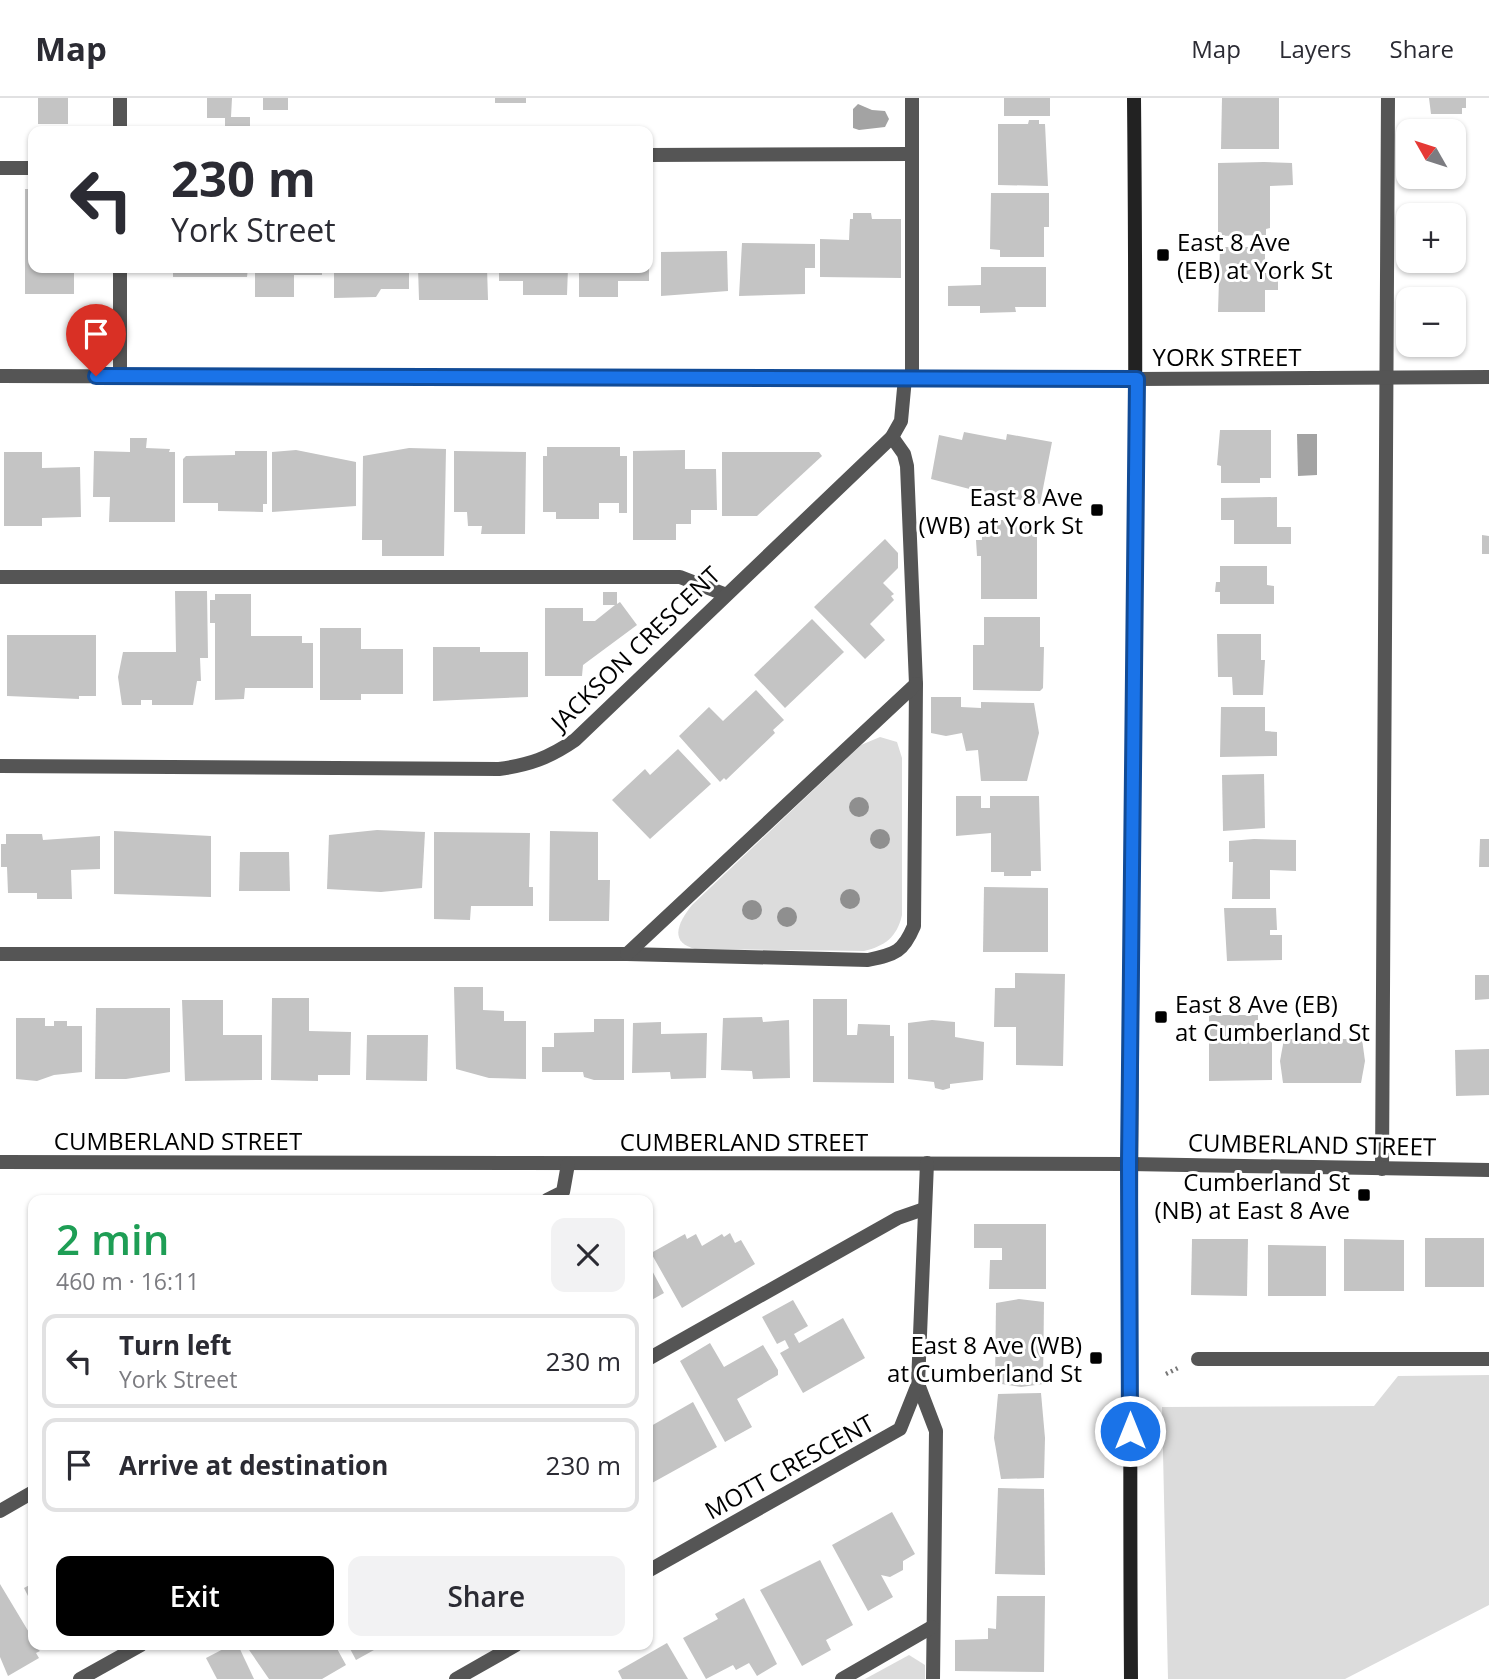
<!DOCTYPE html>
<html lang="en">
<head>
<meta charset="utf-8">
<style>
  :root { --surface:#fff; --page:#f2f2f3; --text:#2b2b33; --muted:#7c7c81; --line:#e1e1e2; --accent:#000 }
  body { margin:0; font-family:"Open Sans",sans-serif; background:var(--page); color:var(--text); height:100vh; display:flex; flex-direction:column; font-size:26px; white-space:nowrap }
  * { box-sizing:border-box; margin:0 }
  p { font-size:23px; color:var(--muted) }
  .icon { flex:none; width:38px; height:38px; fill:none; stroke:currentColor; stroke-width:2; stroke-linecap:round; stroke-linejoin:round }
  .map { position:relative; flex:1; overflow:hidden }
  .panel { position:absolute; left:28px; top:1097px; width:625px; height:455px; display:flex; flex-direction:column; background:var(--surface); border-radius:14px; box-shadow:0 2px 5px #0004 }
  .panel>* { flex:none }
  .top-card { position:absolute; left:28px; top:28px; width:625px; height:147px; border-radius:14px; box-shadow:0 2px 5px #0004; background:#fff; color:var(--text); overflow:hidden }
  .needle { width:46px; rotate:309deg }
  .controls { position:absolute; left:1396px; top:21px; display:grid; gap:14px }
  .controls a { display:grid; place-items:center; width:70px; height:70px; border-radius:14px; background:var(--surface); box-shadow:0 2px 5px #0004; font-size:35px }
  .pin { position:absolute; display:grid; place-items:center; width:60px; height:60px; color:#fff; margin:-72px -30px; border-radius:50% 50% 50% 0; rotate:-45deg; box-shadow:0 0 7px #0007 }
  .pin .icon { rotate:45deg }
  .me { position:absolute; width:77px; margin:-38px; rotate:0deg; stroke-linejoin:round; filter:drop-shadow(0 0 5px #0008) }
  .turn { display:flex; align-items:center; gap:24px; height:147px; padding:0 28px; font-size:32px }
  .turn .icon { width:91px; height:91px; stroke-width:2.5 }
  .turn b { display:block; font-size:49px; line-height:60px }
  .round { display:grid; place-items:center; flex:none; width:74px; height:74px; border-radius:14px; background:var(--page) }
  .summary { display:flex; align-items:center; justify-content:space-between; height:119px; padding:0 28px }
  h1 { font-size:42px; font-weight:600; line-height:52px; color:#1e9e55 }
  .primary-button { display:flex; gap:14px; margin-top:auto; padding:14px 28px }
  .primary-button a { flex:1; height:80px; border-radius:14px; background:var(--accent); color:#fff; font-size:28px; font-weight:600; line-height:80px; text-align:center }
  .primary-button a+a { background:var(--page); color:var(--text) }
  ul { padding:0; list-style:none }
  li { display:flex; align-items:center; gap:21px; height:94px; margin:0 14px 10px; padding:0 14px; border:4px solid var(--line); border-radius:14px }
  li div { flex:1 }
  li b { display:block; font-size:26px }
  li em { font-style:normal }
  header { display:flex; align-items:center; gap:42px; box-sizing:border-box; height:98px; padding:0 35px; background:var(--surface); border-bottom:2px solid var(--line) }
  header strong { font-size:33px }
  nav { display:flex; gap:38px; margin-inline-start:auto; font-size:24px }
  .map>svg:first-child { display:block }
  .green { fill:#dcdcdc }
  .water { fill:#a3a3a3 }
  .building { fill:#c4c4c4 }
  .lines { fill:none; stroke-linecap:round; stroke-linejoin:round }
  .path { stroke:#777; stroke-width:4.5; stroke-dasharray:2 3.5; stroke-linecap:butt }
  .lane { stroke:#555; stroke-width:14 }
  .street { stroke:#555; stroke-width:14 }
  .secondary { stroke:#222; stroke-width:14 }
  .tree { fill:#8f8f8f }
  .route-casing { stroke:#114b97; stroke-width:18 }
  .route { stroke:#1a73e8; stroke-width:12 }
  .poi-dot { fill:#000; stroke:#fff; stroke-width:2.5 }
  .labels { text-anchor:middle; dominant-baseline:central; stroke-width:6; stroke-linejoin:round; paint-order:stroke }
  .poi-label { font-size:24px; fill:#000; stroke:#fff; text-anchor:end }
  .street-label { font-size:24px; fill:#000; stroke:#fff }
</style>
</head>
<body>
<header>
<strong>Map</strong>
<nav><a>Map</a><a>Layers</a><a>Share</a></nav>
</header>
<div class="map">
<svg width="1489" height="1581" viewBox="0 0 1489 1581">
  <rect width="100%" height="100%" fill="#fff"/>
  <g class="green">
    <path d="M880 639 897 644 902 660V817C897 839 885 848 864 853L695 851C667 844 680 822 692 807L861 647Z"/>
    <polygon points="1489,1277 1489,1507 1345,1581 1168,1581 1162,1309 1374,1308 1398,1278"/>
    <polygon points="909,1557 925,1567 925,1581 865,1581"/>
  </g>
  <g class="water">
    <polygon points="858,6 872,12 885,13 889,21 885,29 859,32 853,30 853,11"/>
    <polygon points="1297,336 1317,336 1317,377 1298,378"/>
  </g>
  <g class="building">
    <rect x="38" y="0" width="30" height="26"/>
    <polygon points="207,0 232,0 231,19 250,19 250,33 225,33 225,20 207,20"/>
    <rect x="263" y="0" width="25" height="12"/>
    <rect x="495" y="0" width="31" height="5"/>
    <rect x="1004" y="0" width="46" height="18"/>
    <polygon points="1222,0 1279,0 1279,51 1221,51"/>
    <polygon points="1429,0 1466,0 1466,10 1462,10 1462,16 1431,16"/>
    <polygon points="1029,22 1039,22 1039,26 1045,26 1048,88 998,87 998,26 1028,26"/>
    <polygon points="1264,64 1292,65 1293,87 1270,88 1270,130 1266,131 1266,137 1218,138 1218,65"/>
    <polygon points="25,91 33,91 33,170 74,170 74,196 25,196"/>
    <polygon points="991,95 1049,95 1049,129 1044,129 1044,159 1000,159 1000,152 990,151"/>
    <polygon points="853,115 871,115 872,121 901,121 901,180 820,179 820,141 849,142 850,121 853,121"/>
    <polygon points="742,145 815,146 815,170 805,170 805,196 739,198"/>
    <polygon points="1220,149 1265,149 1265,175 1278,175 1278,192 1265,192 1265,214 1218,214"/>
    <polygon points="727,153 728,193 661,198 661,154"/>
    <polygon points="981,169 1046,169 1046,209 1015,209 1016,214 980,215 980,208 948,208 948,188 981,187"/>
    <polygon points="173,170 248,170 247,179 173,179"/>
    <polygon points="255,170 322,170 322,177 294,177 294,199 255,199"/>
    <polygon points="334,170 409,170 409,191 381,191 376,199 334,200"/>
    <polygon points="418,170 487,170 488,202 419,202"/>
    <polygon points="499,170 568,170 567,197 523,197 523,183 499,183"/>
    <polygon points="579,170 649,170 649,183 618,183 618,199 579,199"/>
    <polygon points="1220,332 1271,332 1271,380 1260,380 1260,385 1221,385 1221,368 1217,367"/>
    <polygon points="964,334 1006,342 1007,336 1052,344 1040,406 1006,399 1004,408 983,404 985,395 931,381 939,337 962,342"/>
    <polygon points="130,340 147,340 146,350 170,351 169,354 175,354 175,424 109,424 110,399 93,399 94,353 130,354"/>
    <polygon points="547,349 620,349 620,358 627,358 627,415 619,415 619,405 599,405 599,421 556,421 556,414 543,414 543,358 547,358"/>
    <polygon points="409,350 446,351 444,458 382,458 382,442 362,442 363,358"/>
    <polygon points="296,352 356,364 356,408 272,414 272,354"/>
    <polygon points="685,352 685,371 716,371 717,412 691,412 691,426 676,426 676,442 633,442 633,353"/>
    <polygon points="235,353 267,353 267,406 263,406 263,414 218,413 218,405 183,405 183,361 186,358 235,357"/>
    <polygon points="454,353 526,354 525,436 481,436 482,428 468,428 467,414 454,414"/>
    <polygon points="4,354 42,354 42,370 80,369 81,419 42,420 42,428 4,428"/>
    <polygon points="722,354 819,354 822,358 757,418 722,418"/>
    <polygon points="1277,399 1277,429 1291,429 1291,446 1234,446 1234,422 1221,422 1221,400"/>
    <polygon points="982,422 1037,422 1037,501 981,501 981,458 977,458 976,442 982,442"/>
    <polygon points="1482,437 1489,438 1489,456 1482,456"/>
    <polygon points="885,441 898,455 898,470 883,485 894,496 891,498 894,502 870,526 885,542 865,561 814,509"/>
    <polygon points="1220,468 1267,468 1267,487 1274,488 1274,506 1220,506 1220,494 1215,494 1216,484 1220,484"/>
    <polygon points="175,493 207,493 208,560 200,560 201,583 197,583 193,607 152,607 152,602 141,602 141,607 122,607 118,579 123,554 176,554"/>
    <polygon points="603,494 617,494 617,506 620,504 637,527 583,567 582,578 545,578 545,510 583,510 583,523 595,523 615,507 603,507"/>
    <polygon points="215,496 251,496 251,538 302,538 302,545 313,545 313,590 245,590 244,601 215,602 215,525 210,525 210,502 215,502"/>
    <polygon points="984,519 1040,519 1040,549 1044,549 1043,590 1040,593 973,592 973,547 984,547"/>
    <polygon points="812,521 844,554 785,610 754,577"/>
    <polygon points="320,530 361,530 361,551 403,551 403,596 361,596 361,602 320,602"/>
    <polygon points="1217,536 1261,536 1261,562 1265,562 1263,597 1233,597 1232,579 1218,579"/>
    <polygon points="7,537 96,537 96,598 79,598 79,601 7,598"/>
    <polygon points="433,549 480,549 480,554 528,554 528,599 433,603"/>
    <polygon points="756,592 784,622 773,632 775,635 726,682 724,680 720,684 679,638 709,609 723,623"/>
    <polygon points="931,599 961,599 961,609 981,610 981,604 1034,605 1039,635 1027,683 981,683 978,652 966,653 962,635 946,638 931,635"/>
    <polygon points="1221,609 1265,609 1265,633 1277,634 1277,658 1220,659"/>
    <polygon points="678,651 711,686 650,741 612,702 645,671 650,677"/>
    <polygon points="1264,676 1265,730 1223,733 1222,677"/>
    <polygon points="956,698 981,698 981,710 990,710 990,698 1039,698 1041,773 1031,773 1031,778 1004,778 1004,774 991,774 991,735 956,738"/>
    <polygon points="377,732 425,734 422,790 381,794 327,791 329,737"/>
    <polygon points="114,733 211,738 211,799 114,796"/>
    <polygon points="550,733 598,734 598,782 610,782 609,823 549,823"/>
    <polygon points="434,734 530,735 529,789 533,789 533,808 471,808 470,822 434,821"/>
    <polygon points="6,736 42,736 43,742 100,738 100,771 71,772 72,801 37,801 37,795 8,795 7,769 1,769 1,746 6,746"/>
    <polygon points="1254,741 1296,742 1296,773 1270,772 1270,801 1232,801 1233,764 1229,764 1229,743"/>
    <polygon points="1480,741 1489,741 1489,769 1479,769"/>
    <polygon points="240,754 289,754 290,793 239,793"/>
    <polygon points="984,789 1048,790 1048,854 983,854"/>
    <polygon points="1224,810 1276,810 1277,832 1270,832 1270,837 1282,837 1282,862 1227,863"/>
    <polygon points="1015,875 1065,876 1063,968 1016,967 1016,929 994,929 995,890 1015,890"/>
    <polygon points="1475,877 1489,877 1489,901 1475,902"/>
    <polygon points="454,889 483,889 483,912 504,913 504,923 526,923 526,981 489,980 456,971"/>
    <polygon points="272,900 309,900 309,933 351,934 350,977 318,977 318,983 271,982"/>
    <polygon points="813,901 847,901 847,937 857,937 858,926 890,927 890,938 894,938 894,985 813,984"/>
    <polygon points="182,902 223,902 223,937 262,937 262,982 185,983"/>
    <polygon points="96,910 170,910 170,974 126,981 95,981"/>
    <polygon points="1209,917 1258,917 1258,940 1272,940 1272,982 1209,983"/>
    <polygon points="762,919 763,924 789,922 790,980 753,981 752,973 721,972 723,920"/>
    <polygon points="16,920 45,920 45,928 54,928 54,923 67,923 67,928 82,928 82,974 54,977 37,983 16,981"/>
    <polygon points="594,921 624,921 624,982 594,982 584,979 583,974 542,974 542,949 554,949 554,935 594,934"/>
    <polygon points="932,922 955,924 955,939 984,944 983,982 950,986 950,990 943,992 935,990 934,984 908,981 908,925"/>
    <polygon points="661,924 661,936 707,935 706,980 671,981 670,974 632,975 633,925"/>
    <polygon points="367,937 428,937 427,983 366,982"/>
    <polygon points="1284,941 1362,941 1365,963 1361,985 1283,985 1280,963"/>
    <polygon points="1489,951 1489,997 1456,998 1455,952"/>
    <polygon points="974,1126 1046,1126 1046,1191 989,1191 990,1162 1002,1162 1002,1150 974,1150"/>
    <polygon points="730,1135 735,1145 741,1142 755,1166 682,1210 651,1155 685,1136 687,1141 696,1136 702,1148 722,1136 724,1139"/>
    <rect x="1425" y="1140" width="59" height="49"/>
    <polygon points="1192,1141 1248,1141 1247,1198 1191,1197"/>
    <polygon points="1344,1141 1404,1142 1404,1193 1344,1193"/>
    <polygon points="1268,1147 1326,1148 1326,1198 1268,1198"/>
    <polygon points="648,1165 664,1195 648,1204"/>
    <polygon points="1019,1201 1044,1204 1043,1286 1021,1289 995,1285 996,1205"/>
    <polygon points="793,1202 808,1228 794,1236 799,1245 843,1220 865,1260 803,1295 780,1255 789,1250 785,1242 777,1246 762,1219"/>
    <polygon points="710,1245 724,1269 763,1247 778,1272 778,1277 737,1301 752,1329 725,1344 680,1263"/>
    <polygon points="1041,1295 1045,1340 1044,1380 1001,1381 994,1340 998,1296"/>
    <polygon points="693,1304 717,1349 652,1385 648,1377 648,1322 651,1328"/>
    <polygon points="998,1390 1044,1391 1045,1477 995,1476"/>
    <polygon points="892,1414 915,1456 903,1463 903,1472 890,1479 881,1477 893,1499 868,1513 832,1447"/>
    <polygon points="820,1462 853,1527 826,1542 831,1552 802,1568 760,1492"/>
    <polygon points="33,1485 33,1508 24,1490"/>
    <polygon points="0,1486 33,1541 33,1547 40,1553 36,1555 39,1560 8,1578 0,1559"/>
    <polygon points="997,1498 1045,1498 1044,1574 955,1573 955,1542 988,1541 988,1530 996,1531"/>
    <polygon points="744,1500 777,1566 757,1578 749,1565 736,1572 733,1567 706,1581 683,1540 718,1521 715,1516"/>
    <polygon points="667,1545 688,1581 622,1581 618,1573"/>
    <polygon points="231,1547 238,1547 254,1581 217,1581 206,1560"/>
    <polygon points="250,1547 278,1547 280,1550 285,1547 335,1547 346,1567 322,1581 269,1581 247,1549"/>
    <polygon points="348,1547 383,1547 356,1562"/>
  </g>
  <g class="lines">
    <polyline class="path" points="1166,1276 1178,1270"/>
    <g class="lane">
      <polyline points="648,57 911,56"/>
      <polyline points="0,70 33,70"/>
      <polyline points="912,280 912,0"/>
      <polyline points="0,479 680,479 724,496"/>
      <path d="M0 856H627L868 862C896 856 903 854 914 828L916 586 907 368 904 356 892 339"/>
      <polyline points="627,856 916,586"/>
      <polyline points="1382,1071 1388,0"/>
      <polyline points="648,1261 898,1120 924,1111"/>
      <polyline points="1198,1261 1489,1261"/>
      <polyline points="918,1286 936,1333 933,1581"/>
      <polyline points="80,1581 141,1547"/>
      <polyline points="842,1581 932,1529"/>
    </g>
    <g class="street">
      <polyline points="120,33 120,0"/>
      <polyline points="120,170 120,278"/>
      <polyline points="0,278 1137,281 1489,279"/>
      <path d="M0 668 499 671C529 667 549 660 575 642L892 339 901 323 905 280"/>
      <polyline points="0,1064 1129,1066 1489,1072"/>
      <polyline points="547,1102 563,1094 568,1066"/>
      <polyline points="0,1413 33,1394"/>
      <polyline points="648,1473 900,1331 918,1286 927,1065"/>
      <polyline points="456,1581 516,1547"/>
    </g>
    <path class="secondary" d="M1131 1581C1127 1054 1139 527 1134 0"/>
  </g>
  <g class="tree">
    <circle cx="859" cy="709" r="10"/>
    <circle cx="880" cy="741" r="10"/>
    <circle cx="850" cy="801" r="10"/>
    <circle cx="752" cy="812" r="10"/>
    <circle cx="787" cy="819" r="10"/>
  </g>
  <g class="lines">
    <defs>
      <polyline id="route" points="96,278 1137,281 1129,1066 1130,1333"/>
    </defs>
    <use href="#route" class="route-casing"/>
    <use href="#route" class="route"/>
  </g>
  <g class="poi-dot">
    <rect x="1156" y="150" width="14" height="14" rx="3.5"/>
    <rect x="1090" y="405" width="14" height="14" rx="3.5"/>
    <rect x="1154" y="912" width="14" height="14" rx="3.5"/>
    <rect x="1357" y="1090" width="14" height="14" rx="3.5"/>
    <rect x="1089" y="1253" width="14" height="14" rx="3.5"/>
  </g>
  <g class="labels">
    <g class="poi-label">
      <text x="1177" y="143" text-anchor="start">East 8 Ave<tspan x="1177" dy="28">(EB) at York St</tspan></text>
      <text x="1083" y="398">East 8 Ave<tspan x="1083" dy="28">(WB) at York St</tspan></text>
      <text x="1175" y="905" text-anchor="start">East 8 Ave (EB)<tspan x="1175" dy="28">at Cumberland St</tspan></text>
      <text x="1350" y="1083">Cumberland St<tspan x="1350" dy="28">(NB) at East 8 Ave</tspan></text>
      <text x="1082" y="1246">East 8 Ave (WB)<tspan x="1082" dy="28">at Cumberland St</tspan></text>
    </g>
    <g class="street-label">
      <text x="1227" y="258">YORK STREET</text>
      <text transform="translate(635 550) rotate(-44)">JACKSON CRESCENT</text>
      <text x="178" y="1042">CUMBERLAND STREET</text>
      <text x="744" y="1043">CUMBERLAND STREET</text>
      <text transform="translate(1312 1046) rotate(1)">CUMBERLAND STREET</text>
      <text transform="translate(789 1368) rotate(-29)">MOTT CRESCENT</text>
    </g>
  </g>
</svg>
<div class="controls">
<a><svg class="needle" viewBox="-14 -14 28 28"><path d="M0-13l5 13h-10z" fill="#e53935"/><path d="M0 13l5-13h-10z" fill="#7c7c81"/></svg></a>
<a>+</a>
<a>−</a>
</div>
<div class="pin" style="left:96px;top:278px;background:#d93025"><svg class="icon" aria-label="arrive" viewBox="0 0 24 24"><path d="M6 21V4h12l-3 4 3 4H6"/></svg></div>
<svg class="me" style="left:1130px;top:1333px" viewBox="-20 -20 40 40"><circle r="17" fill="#1a73e8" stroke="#fff" stroke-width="3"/><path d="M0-11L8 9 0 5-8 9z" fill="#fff"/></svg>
<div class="top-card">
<div class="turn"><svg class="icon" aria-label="left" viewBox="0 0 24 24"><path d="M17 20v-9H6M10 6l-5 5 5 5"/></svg><div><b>230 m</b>York Street</div></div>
</div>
<section class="panel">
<div class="summary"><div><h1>2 min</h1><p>460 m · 16:11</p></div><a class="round"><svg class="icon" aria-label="close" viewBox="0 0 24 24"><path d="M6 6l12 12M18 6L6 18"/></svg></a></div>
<ul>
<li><svg class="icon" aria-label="left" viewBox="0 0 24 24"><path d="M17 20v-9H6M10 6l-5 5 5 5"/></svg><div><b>Turn left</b><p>York Street</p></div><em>230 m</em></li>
<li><svg class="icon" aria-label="arrive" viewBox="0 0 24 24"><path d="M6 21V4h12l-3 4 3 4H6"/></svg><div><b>Arrive at destination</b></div><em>230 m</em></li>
</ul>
<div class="primary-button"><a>Exit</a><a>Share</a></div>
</section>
</div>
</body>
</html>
